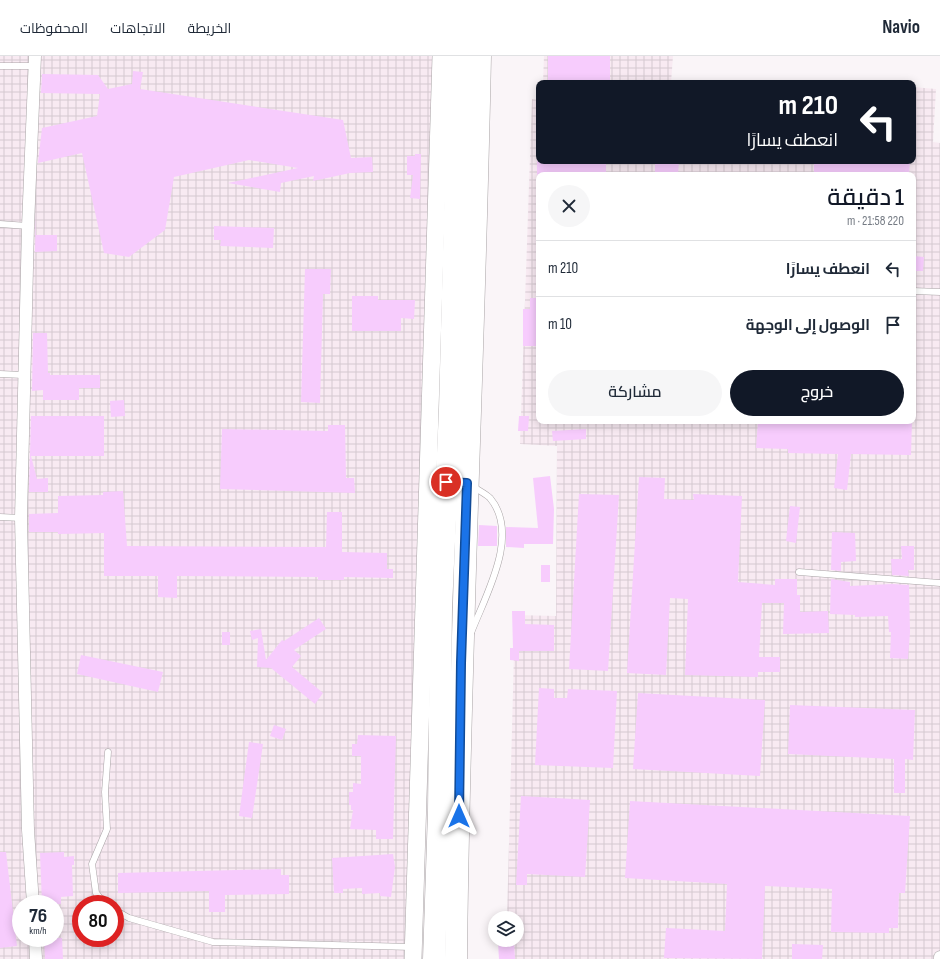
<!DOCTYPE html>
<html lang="ar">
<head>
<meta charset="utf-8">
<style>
  :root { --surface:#fff; --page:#f6f6f7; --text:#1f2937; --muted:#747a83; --line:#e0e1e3; --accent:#111827 }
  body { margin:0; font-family:"Sofia Sans Condensed",Cairo,sans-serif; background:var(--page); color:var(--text); direction:rtl; height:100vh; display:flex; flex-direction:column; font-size:15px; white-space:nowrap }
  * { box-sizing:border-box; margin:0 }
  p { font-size:13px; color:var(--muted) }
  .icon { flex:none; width:22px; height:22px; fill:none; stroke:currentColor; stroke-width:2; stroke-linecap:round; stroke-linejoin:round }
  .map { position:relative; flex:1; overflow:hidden; direction:ltr }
  .side { position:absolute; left:536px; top:116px; width:380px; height:252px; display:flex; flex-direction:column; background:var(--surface); border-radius:8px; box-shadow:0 2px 10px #0003; direction:rtl }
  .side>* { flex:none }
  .top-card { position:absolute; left:536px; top:24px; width:380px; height:84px; border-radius:8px; box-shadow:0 2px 10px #0003; direction:rtl; background:#111827; color:#fff; overflow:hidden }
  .controls { position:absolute; left:488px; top:855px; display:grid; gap:8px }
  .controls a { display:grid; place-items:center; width:36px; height:36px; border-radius:50%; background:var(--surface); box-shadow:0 2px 10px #0003; font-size:20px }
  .speed { position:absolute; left:12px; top:839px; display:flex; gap:8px; font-size:20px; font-weight:700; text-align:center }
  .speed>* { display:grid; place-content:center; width:52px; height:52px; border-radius:50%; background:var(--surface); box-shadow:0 2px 10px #0003; line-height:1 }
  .speed small { font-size:10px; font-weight:400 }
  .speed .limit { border:6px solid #d22; background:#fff; color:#111 }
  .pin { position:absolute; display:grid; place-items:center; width:34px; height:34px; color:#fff; margin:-17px; border:2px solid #fff; border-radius:50%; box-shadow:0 1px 4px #0007 }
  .me { position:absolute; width:44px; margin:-22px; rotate:0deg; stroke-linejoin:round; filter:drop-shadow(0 0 3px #0008) }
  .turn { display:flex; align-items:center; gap:14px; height:84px; padding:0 12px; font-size:18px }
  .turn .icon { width:52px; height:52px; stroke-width:2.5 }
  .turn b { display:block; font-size:28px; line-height:34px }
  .round { display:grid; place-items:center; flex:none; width:42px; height:42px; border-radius:21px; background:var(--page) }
  .head { display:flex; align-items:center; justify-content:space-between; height:68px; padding:0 12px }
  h1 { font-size:24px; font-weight:600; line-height:30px; color:var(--accent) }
  .action { display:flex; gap:8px; margin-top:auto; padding:8px 12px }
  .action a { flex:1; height:46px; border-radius:24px; background:var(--accent); color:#fff; font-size:16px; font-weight:600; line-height:46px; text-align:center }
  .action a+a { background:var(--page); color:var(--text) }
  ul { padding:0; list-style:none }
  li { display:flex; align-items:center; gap:12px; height:56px; padding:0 12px; border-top:1px solid var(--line) }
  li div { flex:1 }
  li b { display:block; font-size:15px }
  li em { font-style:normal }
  header { display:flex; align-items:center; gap:24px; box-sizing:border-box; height:56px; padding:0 20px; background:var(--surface); border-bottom:1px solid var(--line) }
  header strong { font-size:19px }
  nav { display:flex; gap:22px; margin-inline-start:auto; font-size:14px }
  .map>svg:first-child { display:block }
  .industrial { fill:url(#industrial-grid); fill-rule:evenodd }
  .building { fill:#f7ccfd }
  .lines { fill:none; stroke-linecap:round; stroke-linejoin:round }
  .lane-casing { stroke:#a9a4a6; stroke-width:7 }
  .street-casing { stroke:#a9a4a6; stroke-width:13 }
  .secondary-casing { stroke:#a9a4a6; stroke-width:18 }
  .highway-casing { stroke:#a9a4a6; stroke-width:23 }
  .lane { stroke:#fff; stroke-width:6 }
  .street { stroke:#fff; stroke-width:12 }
  .secondary { stroke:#fff; stroke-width:17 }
  .highway { stroke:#fff; stroke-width:22 }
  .route-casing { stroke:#114b97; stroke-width:10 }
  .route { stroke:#1a73e8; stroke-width:7 }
</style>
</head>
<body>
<header>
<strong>Navio</strong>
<nav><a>الخريطة</a><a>الاتجاهات</a><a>المحفوظات</a></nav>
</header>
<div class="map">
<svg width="940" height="903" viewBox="0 0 940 903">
  <defs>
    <pattern id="industrial-grid" width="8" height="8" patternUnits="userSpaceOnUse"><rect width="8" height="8" fill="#f8eaf2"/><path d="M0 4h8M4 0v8" fill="none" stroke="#d5c9d0"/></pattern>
  </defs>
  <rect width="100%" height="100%" fill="#faf5f8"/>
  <g class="industrial">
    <path d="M0 0H436L405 903H0ZM21 848H55V882H21ZM81 848H115V882H81Z"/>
    <polygon points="544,0 673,0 671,27 543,27"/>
    <path d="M913 31 936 33 933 86 940 87V903H506L507 884H517V862H507L515 559 556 560 557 390 520 388 532 43 539 44V105H913ZM539 119H913V365H539Z"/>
  </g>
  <g class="building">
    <rect x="548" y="0" width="62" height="27"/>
    <polygon points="133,15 143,16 140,33 343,64 351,102 372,101 373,116 350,117 313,125 314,120 281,127 280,136 228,127 298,112 249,104 174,121 165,174 129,201 104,197 82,97 38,107 42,72 97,60 100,38 41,37 42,18 98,19 108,33 132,28"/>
    <polygon points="415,98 421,98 420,143 410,142 413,119 407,119 407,100 415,100"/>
    <rect x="537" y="105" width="69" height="14"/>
    <polygon points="655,105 679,105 678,119 661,119 661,117 655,117"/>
    <polygon points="814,105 910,105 909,119 814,119"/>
    <polygon points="36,158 36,179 57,179 57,195 35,196"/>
    <polygon points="214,170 274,172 273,192 220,190 221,184 214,184"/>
    <polygon points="913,200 924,201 923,215 913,215"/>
    <polygon points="305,213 331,213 330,238 323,238 320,347 301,346"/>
    <polygon points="352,240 378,240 378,244 415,244 414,263 401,262 401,275 352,275"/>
    <polygon points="530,242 539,242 539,290 523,290 523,253 530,253"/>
    <polygon points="33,277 47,277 48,317 50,317 50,319 100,319 100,332 79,332 79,344 43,344 43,334 32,335"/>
    <polygon points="124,344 125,360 111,361 110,345"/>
    <polygon points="31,360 104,360 104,400 31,400 37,423 48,422 48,436 29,436"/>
    <polygon points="519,360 529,360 528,375 518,375"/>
    <polygon points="758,365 912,365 911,399 851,398 847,434 834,432 838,398 788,397 788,393 756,392"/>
    <polygon points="328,369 345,369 346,422 354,422 355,437 220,433 222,373 328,375"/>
    <polygon points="586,373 586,383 553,385 552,375"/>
    <polygon points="550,420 554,453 553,488 524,488 524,492 506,491 506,471 538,472 533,422"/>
    <polygon points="639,421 665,422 664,443 694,444 693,438 742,440 738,526 775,529 775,523 797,523 797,539 800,539 800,556 828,555 829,577 783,578 784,547 762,547 759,601 780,601 780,616 758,616 758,621 685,619 688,543 670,542 666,619 627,617"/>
    <polygon points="123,435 127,490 326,491 327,456 342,456 342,496 387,497 387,513 393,513 393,522 344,521 344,524 318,524 318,521 177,520 177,542 158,541 158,520 104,520 104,477 58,478 58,476 29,476 29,458 58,457 58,440 103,439 103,436"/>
    <polygon points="579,438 619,439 608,615 569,613"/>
    <polygon points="790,450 800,451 796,487 786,485"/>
    <polygon points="479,469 497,470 497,490 478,490"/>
    <polygon points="832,476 855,477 856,505 841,506 841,515 831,514"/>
    <polygon points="901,490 914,490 914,514 908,514 909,520 892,519 891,503 902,503"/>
    <rect x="541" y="509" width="9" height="17"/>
    <polygon points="831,523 850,526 850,530 892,528 909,529 910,576 908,603 890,602 891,576 889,576 888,560 855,561 855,559 830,558"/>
    <polygon points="512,555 525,555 525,568 554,569 554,595 519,595 519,605 510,604 510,592 513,592"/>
    <polygon points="319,562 326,573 294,594 301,600 292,611 323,637 315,648 271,612 257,611 258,582 252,584 250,575 261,573 266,604 282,584 284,585"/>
    <rect x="222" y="576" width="8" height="13"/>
    <polygon points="81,599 163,616 158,636 77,618"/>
    <polygon points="539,632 554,633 554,642 567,642 568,633 617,635 613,712 535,709"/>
    <polygon points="638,637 765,644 760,720 633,713"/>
    <polygon points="790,649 915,654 913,704 905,703 905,737 894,737 894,703 788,698"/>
    <polygon points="274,669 286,673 282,684 270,680"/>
    <polygon points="358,679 396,680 393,783 376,783 376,774 350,773 353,754 351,754 351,749 349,749 349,736 353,736 353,727 361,728 361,700 352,700 352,688 357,688"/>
    <polygon points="249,686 263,688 252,762 239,760"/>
    <polygon points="521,740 590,744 585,821 527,818 527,829 516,829"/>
    <polygon points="630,745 910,760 905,837 899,837 898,872 889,872 889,877 831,876 832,833 765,830 762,903 664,902 666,872 725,875 727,828 625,822"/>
    <polygon points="0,796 6,796 17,890 0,892"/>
    <polygon points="64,796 64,801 74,800 74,809 72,809 73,840 61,841 61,848 42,848 40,797"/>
    <polygon points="393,798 395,811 391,841 380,840 380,837 362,838 362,832 343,833 343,837 334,837 332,802"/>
    <polygon points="281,813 281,819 289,819 289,838 225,839 225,856 209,856 209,835 118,837 118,817"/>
    <polygon points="44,882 62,882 63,903 45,903"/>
    <polygon points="498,886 514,886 515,903 499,903"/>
    <polygon points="792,888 823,889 822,903 792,903"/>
  </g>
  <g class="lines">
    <defs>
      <g id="lane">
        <polyline points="0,10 35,10"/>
        <polyline points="0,168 28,170"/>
        <polyline points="913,235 940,236"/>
        <polyline points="0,318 23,319"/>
        <polyline points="0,461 21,462"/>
        <polyline points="799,516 940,527"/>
        <path d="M471 577C485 540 521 479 490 442 486 438 478 434 472 430"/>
        <polyline points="105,848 96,837 92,808 107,773 105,736 108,696"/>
        <polyline points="115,854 129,862 213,886 412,891"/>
      </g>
      <g id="street">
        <polyline points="33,848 28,774 21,462 28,170 35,0"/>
        <polyline points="35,882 36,903"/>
        <polyline points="940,903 940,901"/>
      </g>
      <polyline id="secondary" points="413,903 441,0"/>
      <g id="highway">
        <polyline points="434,903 439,755 441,552 450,353 459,0"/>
        <path d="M456 903C459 602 474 301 480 0"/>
      </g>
    </defs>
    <use href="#lane" class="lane-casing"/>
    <use href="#street" class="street-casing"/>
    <use href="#secondary" class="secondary-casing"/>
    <use href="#highway" class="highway-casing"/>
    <use href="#lane" class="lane"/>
    <use href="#street" class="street"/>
    <use href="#secondary" class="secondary"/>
    <use href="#highway" class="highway"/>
  </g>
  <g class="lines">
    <defs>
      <polyline id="route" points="446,426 467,427 461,607 459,760"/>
    </defs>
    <use href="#route" class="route-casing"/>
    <use href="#route" class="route"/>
  </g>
</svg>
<div class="controls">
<a><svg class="icon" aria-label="layers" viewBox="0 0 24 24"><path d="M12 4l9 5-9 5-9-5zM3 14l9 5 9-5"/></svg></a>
</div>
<div class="speed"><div>76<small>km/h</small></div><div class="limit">80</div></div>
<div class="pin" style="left:446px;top:426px;background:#d93025"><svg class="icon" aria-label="arrive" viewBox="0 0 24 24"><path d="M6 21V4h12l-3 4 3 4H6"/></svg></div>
<svg class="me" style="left:459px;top:760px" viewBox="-20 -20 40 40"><path d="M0-17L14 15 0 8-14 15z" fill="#1a73e8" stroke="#fff" stroke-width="4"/></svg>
<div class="top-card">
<div class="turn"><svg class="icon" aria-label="left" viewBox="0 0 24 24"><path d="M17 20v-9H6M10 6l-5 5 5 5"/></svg><div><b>210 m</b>انعطف يسارًا</div></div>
</div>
<section class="side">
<div class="head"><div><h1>1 دقيقة</h1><p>220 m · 21:58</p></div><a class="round"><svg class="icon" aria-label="close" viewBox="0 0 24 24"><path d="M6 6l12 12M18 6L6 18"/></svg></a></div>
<ul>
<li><svg class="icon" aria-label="left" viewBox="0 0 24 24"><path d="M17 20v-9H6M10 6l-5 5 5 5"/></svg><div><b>انعطف يسارًا</b></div><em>210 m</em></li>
<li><svg class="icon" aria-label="arrive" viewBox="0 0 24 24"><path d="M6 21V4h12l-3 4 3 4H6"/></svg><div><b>الوصول إلى الوجهة</b></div><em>10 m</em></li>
</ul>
<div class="action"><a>خروج</a><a>مشاركة</a></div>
</section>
</div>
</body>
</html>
